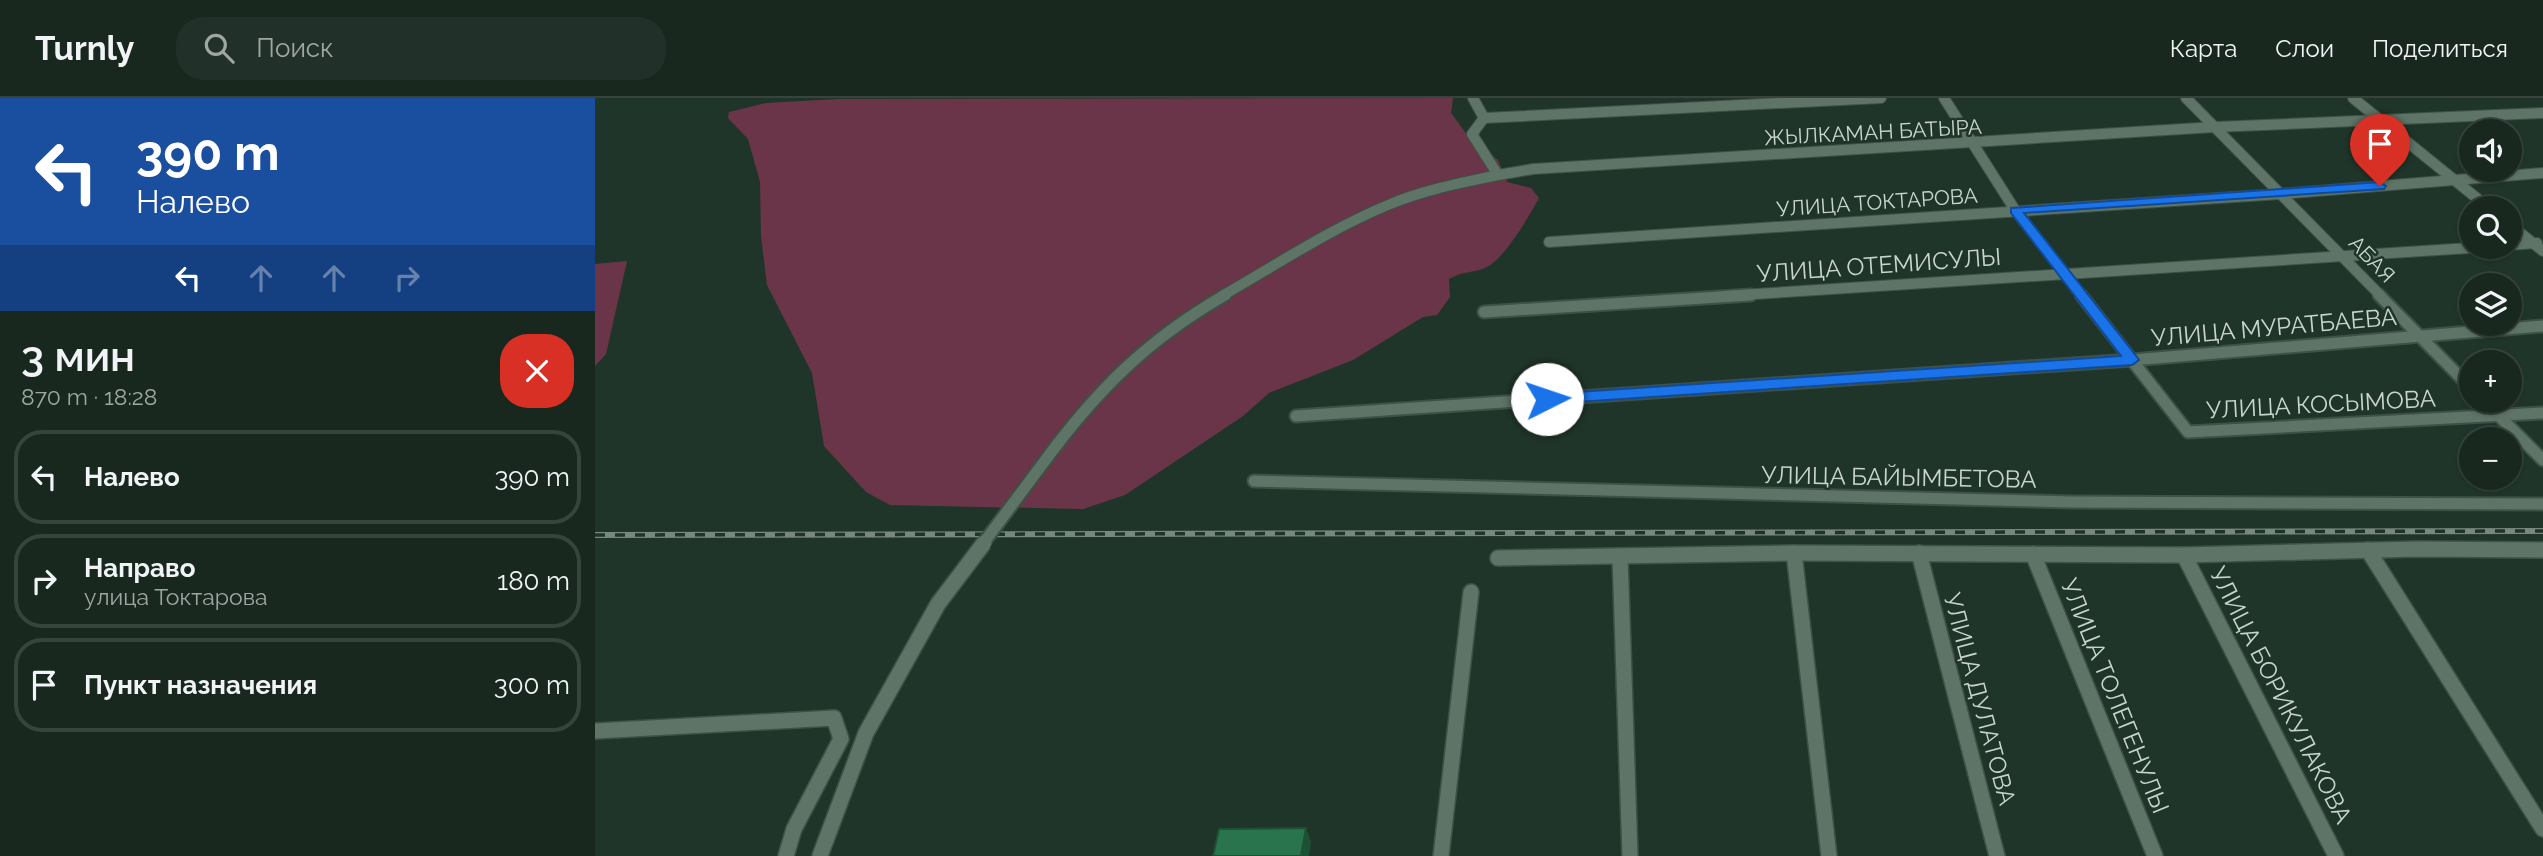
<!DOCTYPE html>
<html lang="ru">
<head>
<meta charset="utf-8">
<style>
  :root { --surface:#18281f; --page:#213028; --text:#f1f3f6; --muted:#9fa6a4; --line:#36443d }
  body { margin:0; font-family:Raleway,sans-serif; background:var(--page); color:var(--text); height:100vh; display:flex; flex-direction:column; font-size:26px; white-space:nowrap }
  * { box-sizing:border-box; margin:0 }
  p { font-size:23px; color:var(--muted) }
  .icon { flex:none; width:38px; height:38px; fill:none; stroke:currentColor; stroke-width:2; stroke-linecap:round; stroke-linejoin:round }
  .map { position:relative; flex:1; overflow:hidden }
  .panel { display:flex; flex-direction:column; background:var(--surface); width:595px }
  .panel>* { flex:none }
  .banner { background:#1a4fa0; color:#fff; overflow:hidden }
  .controls { position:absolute; left:1864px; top:21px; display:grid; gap:14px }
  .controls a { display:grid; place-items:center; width:63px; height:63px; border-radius:50%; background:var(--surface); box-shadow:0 2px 5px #0004,0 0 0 2px var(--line); font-size:35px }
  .pin { position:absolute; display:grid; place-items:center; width:60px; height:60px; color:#fff; margin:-72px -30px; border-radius:50% 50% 50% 0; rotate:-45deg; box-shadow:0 0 7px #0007 }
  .pin .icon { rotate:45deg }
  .me { position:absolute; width:77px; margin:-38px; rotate:86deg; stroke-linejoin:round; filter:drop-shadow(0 0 5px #0008) }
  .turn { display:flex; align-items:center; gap:24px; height:147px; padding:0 21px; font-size:32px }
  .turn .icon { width:91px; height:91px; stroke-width:2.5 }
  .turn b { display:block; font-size:49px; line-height:60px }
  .lanes { display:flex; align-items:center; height:66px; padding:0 21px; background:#0003; justify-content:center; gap:35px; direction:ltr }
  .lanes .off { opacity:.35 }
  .round { display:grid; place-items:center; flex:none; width:74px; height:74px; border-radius:28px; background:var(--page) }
  .overview { display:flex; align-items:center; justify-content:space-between; height:119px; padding:0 21px }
  h1 { font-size:42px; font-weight:600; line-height:52px }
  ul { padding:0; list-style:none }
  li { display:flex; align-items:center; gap:21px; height:94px; margin:0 14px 10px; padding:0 7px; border:4px solid var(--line); border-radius:28px }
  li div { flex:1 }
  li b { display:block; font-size:26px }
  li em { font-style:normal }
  header { display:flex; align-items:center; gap:42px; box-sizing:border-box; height:98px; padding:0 35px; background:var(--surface); border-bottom:2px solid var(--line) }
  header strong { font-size:33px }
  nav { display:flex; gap:38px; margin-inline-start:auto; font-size:24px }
  .search { width:490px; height:63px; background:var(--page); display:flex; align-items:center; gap:18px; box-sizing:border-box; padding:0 24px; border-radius:28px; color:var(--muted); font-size:26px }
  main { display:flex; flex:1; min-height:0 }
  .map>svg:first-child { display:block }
  .green { fill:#6b3549 }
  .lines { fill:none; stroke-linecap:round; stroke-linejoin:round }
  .minor-far2-casing { stroke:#3e5146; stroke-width:12 }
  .minor-far1-casing { stroke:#3e5146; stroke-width:15 }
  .minor-casing { stroke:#3e5146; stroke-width:18 }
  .minor-far2 { stroke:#5d7466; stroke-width:10 }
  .minor-far1 { stroke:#5d7466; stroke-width:11 }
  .minor { stroke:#5d7466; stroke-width:15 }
  .rail-casing { stroke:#77887e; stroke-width:6 }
  .rail { stroke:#203529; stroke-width:3.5; stroke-dasharray:10; stroke-linecap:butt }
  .minor-bridge-far1-casing { stroke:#3e5146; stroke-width:15; stroke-linecap:butt }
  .minor-bridge-casing { stroke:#3e5146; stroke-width:18; stroke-linecap:butt }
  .minor-bridge-far1 { stroke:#5d7466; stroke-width:11 }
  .minor-bridge { stroke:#5d7466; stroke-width:15 }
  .shaded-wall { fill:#1d5136 }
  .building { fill:#29744d; stroke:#1d5136; stroke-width:2 }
  .route { fill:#1a73e8; stroke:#114b97; stroke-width:2 }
  .labels { text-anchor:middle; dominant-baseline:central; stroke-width:5; stroke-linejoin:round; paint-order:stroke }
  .far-street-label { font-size:21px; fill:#c8d5cd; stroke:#203529 }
  .street-label { font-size:24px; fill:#c8d5cd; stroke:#203529 }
</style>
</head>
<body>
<header>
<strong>Turnly</strong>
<div class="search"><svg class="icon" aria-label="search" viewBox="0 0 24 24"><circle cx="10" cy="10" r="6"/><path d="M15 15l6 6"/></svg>Поиск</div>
<nav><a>Карта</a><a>Слои</a><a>Поделиться</a></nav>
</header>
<main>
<section class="panel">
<div class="banner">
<div class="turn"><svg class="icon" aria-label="left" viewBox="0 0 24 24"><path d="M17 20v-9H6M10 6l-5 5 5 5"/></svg><div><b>390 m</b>Налево</div></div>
<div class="lanes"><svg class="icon" aria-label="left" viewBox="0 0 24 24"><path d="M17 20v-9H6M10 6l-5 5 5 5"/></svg><svg class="icon off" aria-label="ahead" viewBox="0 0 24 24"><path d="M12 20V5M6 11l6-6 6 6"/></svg><svg class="icon off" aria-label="ahead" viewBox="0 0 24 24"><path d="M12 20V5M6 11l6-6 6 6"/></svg><svg class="icon off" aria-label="right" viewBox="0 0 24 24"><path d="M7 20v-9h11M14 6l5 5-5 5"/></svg></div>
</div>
<div class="overview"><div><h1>3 мин</h1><p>870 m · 18:28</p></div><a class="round" style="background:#d93025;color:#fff"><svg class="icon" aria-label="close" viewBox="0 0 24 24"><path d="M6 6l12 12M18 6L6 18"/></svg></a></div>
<ul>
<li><svg class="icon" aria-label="left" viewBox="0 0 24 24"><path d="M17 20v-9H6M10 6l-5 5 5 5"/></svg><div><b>Налево</b></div><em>390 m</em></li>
<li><svg class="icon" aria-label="right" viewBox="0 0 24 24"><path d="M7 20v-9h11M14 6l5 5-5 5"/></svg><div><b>Направо</b><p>улица Токтарова</p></div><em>180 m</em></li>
<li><svg class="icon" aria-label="arrive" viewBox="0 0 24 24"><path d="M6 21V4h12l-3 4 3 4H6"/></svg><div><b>Пункт назначения</b></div><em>300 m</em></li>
</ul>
</section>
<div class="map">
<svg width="1948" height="758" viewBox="0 0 1948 758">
  <rect width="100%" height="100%" fill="#203529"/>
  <g class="green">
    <path d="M858 0 856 15 873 38 903 62 912 84 936 90 944 100C934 118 909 162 890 170 878 175 868 173 854 181L855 199 842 217 828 219 758 262 674 295 648 318 530 397 488 411 295 407 271 394 229 348 217 275 172 187 166 138 165 84 153 41 133 20 134 14 171 5 243 1Z"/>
    <polygon points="32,163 11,256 0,268 0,166"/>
  </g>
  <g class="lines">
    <defs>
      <g id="minor-far2">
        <polyline points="878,0 889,20 877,36 903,77 938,71 1620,29 1948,15"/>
        <polyline points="1349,0 1420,112 1487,198"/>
        <polyline points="1591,0 1786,198"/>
        <polyline points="1758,0 1894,110"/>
        <polyline points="889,20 1286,0"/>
        <polyline points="1914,126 1948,153"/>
        <polyline points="954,144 1685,96 1948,75"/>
        <polyline points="1914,147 1942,145"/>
        <path d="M627 198C681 167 735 131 793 107 828 92 866 85 903 77"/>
        <polyline points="1129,198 1890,149"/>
      </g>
      <g id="minor-far1">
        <polyline points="1486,197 1593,334 1948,315"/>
        <polyline points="1784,197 1876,290"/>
        <polyline points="889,214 1156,197"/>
        <polyline points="1889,303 1948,362"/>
        <polyline points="701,318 1537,262 1948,228"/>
        <path d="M449 364C502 292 552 242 630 197"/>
        <polyline points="659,383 1479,404 1948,406"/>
      </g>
      <g id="minor">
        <polyline points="1773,452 1948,731"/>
        <polyline points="1199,455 1234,758"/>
        <polyline points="1324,455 1402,758"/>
        <polyline points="1438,456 1560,758"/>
        <polyline points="1589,457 1741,758"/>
        <polyline points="1025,458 1035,758"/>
        <polyline points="903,460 1199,455 1589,457 1822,451 1948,452"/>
        <polyline points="0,633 239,620 246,641 199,731 191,758"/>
        <polyline points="225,758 271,635 343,506"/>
        <polyline points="846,758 876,494"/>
      </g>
    </defs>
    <use href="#minor-far2" class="minor-far2-casing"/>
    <use href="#minor-far1" class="minor-far1-casing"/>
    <use href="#minor" class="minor-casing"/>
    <use href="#minor-far2" class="minor-far2"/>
    <use href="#minor-far1" class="minor-far1"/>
    <use href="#minor" class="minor"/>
    <defs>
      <polyline id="rail" points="0,437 1948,433"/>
    </defs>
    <use href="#rail" class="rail-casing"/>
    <use href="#rail" class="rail"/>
    <defs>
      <polyline id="minor-bridge-far1" points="387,447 449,364"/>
      <polyline id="minor-bridge" points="343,506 389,445"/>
    </defs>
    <use href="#minor-bridge-far1" class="minor-bridge-far1-casing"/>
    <use href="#minor-bridge" class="minor-bridge-casing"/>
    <use href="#minor-bridge-far1" class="minor-bridge-far1"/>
    <use href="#minor-bridge" class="minor-bridge"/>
  </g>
  <polygon class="shaded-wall" points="711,730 716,744 714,758 706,758"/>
  <polygon class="building" points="711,730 706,758 618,758 624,731"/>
  <polygon class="route" points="1785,84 1791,88 1789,91 1429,115 1542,259 1544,262 1537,267 952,306 944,301 952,296 1526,258 1416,115 1416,110"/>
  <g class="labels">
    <g class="far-street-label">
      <text transform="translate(1278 34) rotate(-3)">ЖЫЛКАМАН БАТЫРА</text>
      <text transform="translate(1282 104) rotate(-4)">УЛИЦА ТОКТАРОВА</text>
      <text transform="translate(1777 161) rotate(46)">АБАЯ</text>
    </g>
    <g class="street-label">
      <text transform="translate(1284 167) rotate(-4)">УЛИЦА ОТЕМИСУЛЫ</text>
      <text transform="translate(1679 229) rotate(-5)">УЛИЦА МУРАТБАЕВА</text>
      <text transform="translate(1726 306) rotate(-3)">УЛИЦА КОСЫМОВА</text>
      <text transform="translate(1304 379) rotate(1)">УЛИЦА БАЙЫМБЕТОВА</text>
      <text transform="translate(1686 597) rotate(63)">УЛИЦА БОРИКУЛАКОВА</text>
      <text transform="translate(1520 598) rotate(68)">УЛИЦА ТОЛЕГЕНУЛЫ</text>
      <text transform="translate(1385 601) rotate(75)">УЛИЦА ДУЛАТОВА</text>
    </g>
  </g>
</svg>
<div class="controls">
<a><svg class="icon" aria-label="sound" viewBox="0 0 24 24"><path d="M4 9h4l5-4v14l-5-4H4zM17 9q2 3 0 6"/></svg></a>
<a><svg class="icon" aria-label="search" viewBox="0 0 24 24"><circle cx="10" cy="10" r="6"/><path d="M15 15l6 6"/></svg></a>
<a><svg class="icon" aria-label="layers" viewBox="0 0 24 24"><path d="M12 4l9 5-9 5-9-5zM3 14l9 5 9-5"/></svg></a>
<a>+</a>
<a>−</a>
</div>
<div class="pin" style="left:1785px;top:88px;background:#d93025"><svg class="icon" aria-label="arrive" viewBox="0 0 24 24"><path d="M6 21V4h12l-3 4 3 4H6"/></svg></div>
<svg class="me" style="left:952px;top:301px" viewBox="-20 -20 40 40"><circle r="19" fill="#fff"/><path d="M0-13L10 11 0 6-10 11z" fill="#1a73e8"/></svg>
</div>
</main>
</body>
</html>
